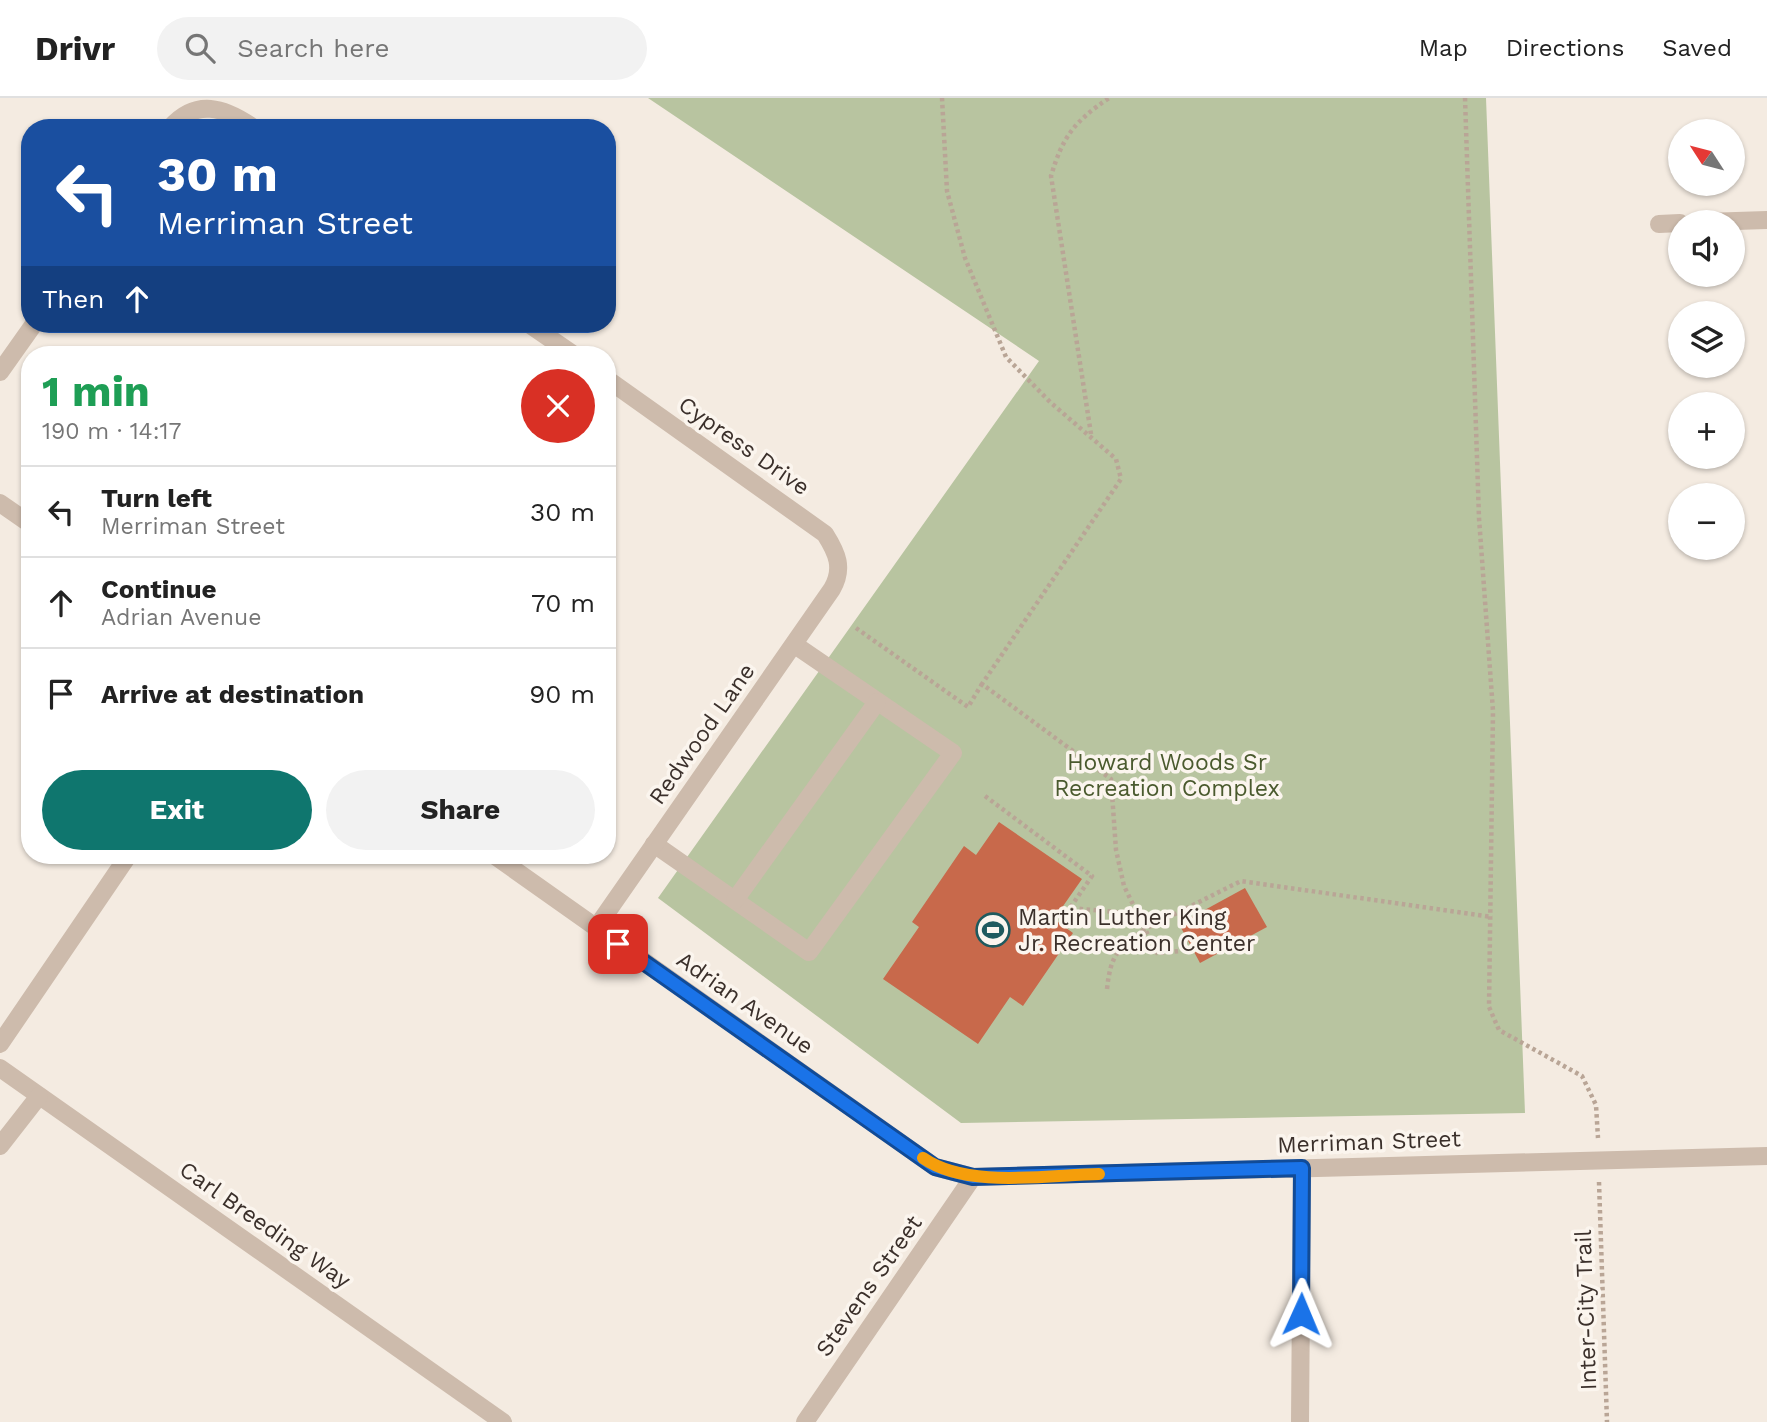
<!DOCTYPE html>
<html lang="en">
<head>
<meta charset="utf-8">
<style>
  :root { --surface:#fff; --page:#f2f2f2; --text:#222; --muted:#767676; --line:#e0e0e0; --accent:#0f766e }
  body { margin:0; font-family:"Work Sans",sans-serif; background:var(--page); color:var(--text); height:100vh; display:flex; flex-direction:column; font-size:26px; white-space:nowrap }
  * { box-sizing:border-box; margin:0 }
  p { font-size:23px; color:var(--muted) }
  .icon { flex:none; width:38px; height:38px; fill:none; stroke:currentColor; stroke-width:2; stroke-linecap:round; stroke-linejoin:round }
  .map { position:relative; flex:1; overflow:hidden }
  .panel { position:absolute; left:21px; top:248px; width:595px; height:518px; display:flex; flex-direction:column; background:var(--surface); border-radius:28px; box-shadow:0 2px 5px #0004 }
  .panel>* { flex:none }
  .top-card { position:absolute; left:21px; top:21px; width:595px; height:214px; border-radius:28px; box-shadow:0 2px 5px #0004; background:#1a4fa0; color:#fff; overflow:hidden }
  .needle { width:46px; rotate:306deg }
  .fabs { position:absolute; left:1668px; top:21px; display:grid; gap:14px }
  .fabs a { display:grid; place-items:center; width:77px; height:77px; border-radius:50%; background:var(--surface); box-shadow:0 2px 5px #0004; font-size:35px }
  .pin { position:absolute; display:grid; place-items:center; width:60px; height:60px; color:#fff; margin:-30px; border-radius:14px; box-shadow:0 4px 10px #0006 }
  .me { position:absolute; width:77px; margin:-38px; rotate:1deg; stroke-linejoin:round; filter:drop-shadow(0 0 5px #0008) }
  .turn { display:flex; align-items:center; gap:24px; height:147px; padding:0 21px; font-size:32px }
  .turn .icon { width:91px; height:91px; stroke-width:2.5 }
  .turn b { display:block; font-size:49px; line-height:60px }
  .then { display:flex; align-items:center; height:66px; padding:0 21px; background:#0003; gap:14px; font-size:26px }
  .round { display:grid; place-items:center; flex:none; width:74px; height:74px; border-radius:37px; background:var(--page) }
  .overview { display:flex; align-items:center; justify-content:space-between; height:119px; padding:0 21px }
  h1 { font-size:42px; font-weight:700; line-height:52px; color:#1e9e55 }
  .action { display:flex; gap:14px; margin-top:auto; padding:14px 21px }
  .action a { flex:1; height:80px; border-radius:42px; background:var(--accent); color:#fff; font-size:28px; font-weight:700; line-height:80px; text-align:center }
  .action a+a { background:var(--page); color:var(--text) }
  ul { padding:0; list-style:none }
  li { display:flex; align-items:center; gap:21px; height:91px; padding:0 21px; border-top:2px solid var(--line) }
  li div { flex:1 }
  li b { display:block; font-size:26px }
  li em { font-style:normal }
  header { display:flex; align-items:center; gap:42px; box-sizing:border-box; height:98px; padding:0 35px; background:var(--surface); border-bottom:2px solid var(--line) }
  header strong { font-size:33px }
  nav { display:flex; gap:38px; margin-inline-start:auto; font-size:24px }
  .search { width:490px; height:63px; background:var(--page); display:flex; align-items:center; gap:18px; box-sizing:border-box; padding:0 24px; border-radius:38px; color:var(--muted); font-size:26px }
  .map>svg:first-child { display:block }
  .green { fill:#b8c4a0 }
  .building { fill:#c8694b }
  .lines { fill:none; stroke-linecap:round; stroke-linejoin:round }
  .path { stroke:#b9a596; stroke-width:4.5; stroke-dasharray:3.5 3.5; stroke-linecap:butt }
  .minor { stroke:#cdbbac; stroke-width:18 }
  .route-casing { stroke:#114b97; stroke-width:18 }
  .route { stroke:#1a73e8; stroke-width:12 }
  .slow { stroke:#f59e0b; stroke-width:12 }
  .labels { text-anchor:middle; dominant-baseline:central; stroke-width:7; stroke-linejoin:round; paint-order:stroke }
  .street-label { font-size:23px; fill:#3b302b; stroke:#fbf5ee }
  .park-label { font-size:23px; fill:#4a5a2e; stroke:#fbf5ee }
  .poi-label { font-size:23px; fill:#3b302b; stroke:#fbf5ee; text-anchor:start }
</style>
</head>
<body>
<header>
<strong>Drivr</strong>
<div class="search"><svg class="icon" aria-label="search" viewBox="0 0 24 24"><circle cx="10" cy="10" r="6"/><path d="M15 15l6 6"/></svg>Search here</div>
<nav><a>Map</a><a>Directions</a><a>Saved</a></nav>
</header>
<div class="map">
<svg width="1767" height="1324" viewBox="0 0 1767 1324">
  <rect width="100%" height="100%" fill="#f4ebe1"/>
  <polygon class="green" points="648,0 1486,0 1525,1015 961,1025 658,800 1039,263"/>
  <g class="building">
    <polygon points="999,724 1082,781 1054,821 1073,835 1023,908 1010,899 978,946 883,881 919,829 912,824 964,748 976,757"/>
    <polygon points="1245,790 1267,829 1200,865 1179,826"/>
  </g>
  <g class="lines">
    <g class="path">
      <polyline points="942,0 947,93 965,160 1006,259 1050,304 1116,361 1121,381 982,586 1111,681 1116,752 1124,788 1145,831 1241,783 1492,819"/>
      <polyline points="1465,0 1479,420 1493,613 1489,909 1499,932 1582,978 1596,1007 1598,1040"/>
      <path d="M1091 336 1051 78C1063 38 1074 24 1109 0"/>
      <polyline points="856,530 968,609 982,586"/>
      <polyline points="985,698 1092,778 1070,810 1138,816"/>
      <path d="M1107 891C1111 856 1117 852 1145 831L1157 855 1181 853"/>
      <polyline points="1599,1084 1607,1324"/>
    </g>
    <g class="minor">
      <path d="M170 30C196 0 224 9 254 30"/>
      <polyline points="1705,124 1767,122"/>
      <polyline points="1659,126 1680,125"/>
      <polyline points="529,226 574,257"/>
      <polyline points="0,274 34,226"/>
      <polyline points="0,405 30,426"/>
      <polyline points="654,746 809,854 953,655 795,547"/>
      <polyline points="495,758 935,1069 973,1079 1767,1058"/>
      <polyline points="735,802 877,604"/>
      <path d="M596 830 832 491C844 470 837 455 825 436L607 281"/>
      <polyline points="0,946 128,758"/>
      <polyline points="0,970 503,1324"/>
      <polyline points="0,1048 39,998"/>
      <polyline points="805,1324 973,1079"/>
      <polyline points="1300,1324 1302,1070"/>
    </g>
  </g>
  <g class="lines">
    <defs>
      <polyline id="route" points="618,846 935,1069 973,1079 1302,1070 1301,1216"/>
    </defs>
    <use href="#route" class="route-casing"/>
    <use href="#route" class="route"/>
    <path class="slow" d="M923 1060C967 1091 1047 1077 1099 1076"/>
  </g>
  <defs>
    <symbol id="stadium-ring" viewBox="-11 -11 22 22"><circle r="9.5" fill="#fbf5ee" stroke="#1f5a5e" stroke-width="1.5"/><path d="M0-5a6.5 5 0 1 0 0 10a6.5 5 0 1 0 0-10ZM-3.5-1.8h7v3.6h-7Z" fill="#1f5a5e"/></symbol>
  </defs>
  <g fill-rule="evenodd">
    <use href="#stadium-ring" x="974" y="813" width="38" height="38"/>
  </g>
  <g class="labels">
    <g class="street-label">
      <text transform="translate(744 348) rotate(35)">Cypress Drive</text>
      <text transform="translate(702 636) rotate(-55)">Redwood Lane</text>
      <text transform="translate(745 905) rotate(35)">Adrian Avenue</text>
      <text transform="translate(1369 1044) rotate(-2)">Merriman Street</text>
      <text transform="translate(265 1127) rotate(35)">Carl Breeding Way</text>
      <text transform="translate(869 1188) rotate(-55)">Stevens Street</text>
      <text transform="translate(1586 1212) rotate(-92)">Inter-City Trail</text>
    </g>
    <g class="park-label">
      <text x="1167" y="664">Howard Woods Sr<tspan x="1167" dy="26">Recreation Complex</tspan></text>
    </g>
    <g class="poi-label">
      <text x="1018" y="819">Martin Luther King<tspan x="1018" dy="26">Jr. Recreation Center</tspan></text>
    </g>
  </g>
</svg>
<div class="fabs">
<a><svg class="needle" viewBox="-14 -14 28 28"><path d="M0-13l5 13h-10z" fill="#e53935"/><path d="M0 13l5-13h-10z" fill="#767676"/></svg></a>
<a><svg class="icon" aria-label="sound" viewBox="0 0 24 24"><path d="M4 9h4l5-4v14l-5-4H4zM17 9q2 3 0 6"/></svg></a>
<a><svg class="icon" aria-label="layers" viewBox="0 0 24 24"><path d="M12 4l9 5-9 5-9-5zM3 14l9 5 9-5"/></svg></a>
<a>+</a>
<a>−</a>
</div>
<div class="pin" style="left:618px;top:846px;background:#d93025"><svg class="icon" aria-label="arrive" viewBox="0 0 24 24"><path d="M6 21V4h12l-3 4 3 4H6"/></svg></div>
<svg class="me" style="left:1301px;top:1216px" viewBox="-20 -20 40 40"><path d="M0-17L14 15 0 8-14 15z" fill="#1a73e8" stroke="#fff" stroke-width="4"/></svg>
<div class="top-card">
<div class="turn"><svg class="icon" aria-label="left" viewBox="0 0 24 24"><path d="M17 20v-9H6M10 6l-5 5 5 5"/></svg><div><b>30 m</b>Merriman Street</div></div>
<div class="then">Then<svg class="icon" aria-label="ahead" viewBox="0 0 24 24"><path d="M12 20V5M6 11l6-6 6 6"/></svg></div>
</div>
<section class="panel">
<div class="overview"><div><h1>1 min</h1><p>190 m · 14:17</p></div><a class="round" style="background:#d93025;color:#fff"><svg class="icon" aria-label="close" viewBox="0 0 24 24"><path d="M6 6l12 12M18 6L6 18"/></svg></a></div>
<ul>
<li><svg class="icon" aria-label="left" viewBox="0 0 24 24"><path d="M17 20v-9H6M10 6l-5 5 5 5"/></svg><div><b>Turn left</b><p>Merriman Street</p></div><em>30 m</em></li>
<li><svg class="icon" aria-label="ahead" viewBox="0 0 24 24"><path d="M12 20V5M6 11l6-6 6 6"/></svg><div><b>Continue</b><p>Adrian Avenue</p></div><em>70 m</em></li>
<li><svg class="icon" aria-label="arrive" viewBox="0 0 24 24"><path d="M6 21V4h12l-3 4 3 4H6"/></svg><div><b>Arrive at destination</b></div><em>90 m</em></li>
</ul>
<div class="action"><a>Exit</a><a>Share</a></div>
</section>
</div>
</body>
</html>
